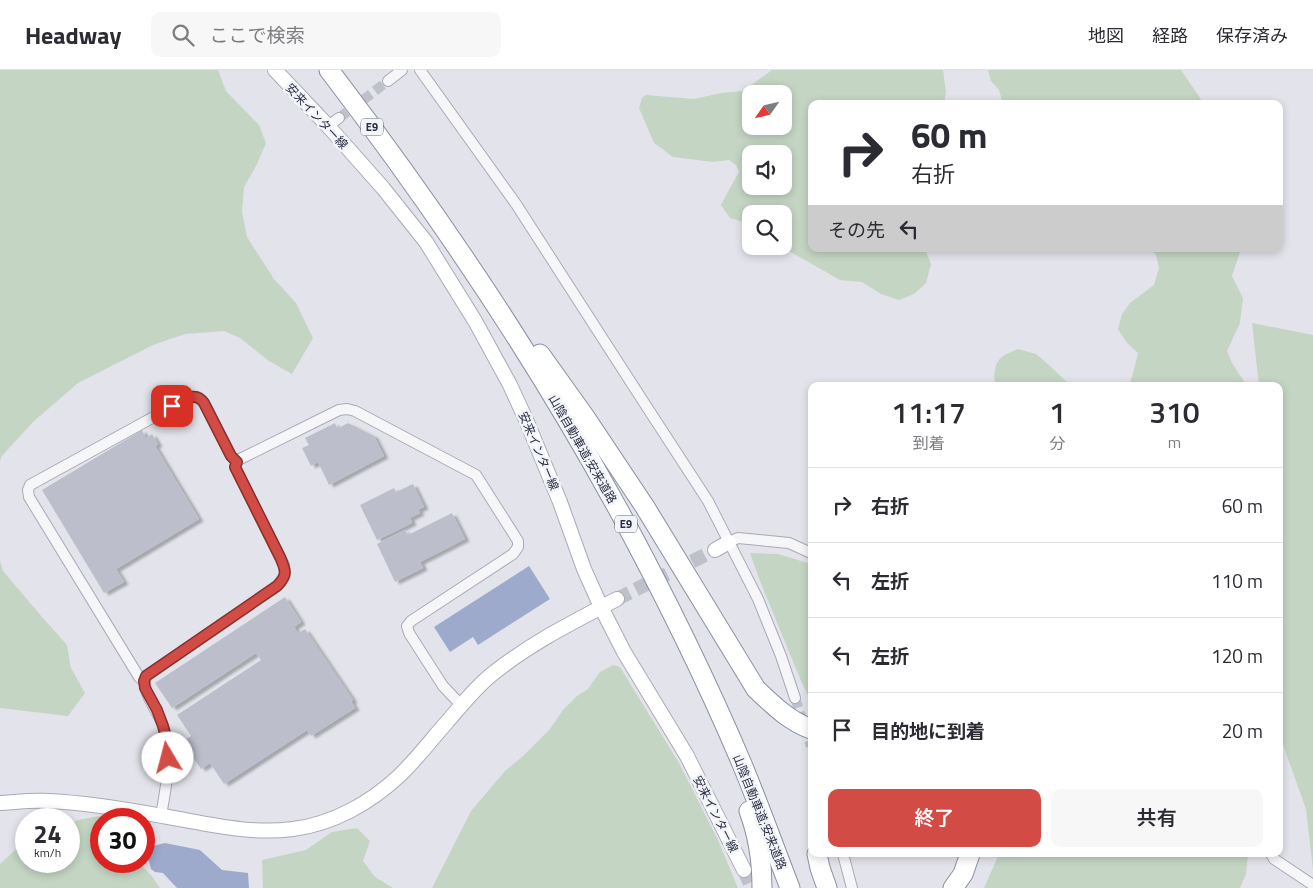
<!DOCTYPE html>
<html lang="ja">
<head>
<meta charset="utf-8">
<style>
  :root { --surface:#fff; --page:#f7f7f7; --text:#2b2b33; --muted:#7c7c81; --line:#e1e1e2; --accent:#d34b45 }
  body { margin:0; font-family:"Titillium Web","Noto Sans JP",sans-serif; background:var(--page); color:var(--text); height:100vh; display:flex; flex-direction:column; font-size:19px; white-space:nowrap }
  * { box-sizing:border-box; margin:0 }
  p { font-size:16px; color:var(--muted) }
  .icon { flex:none; width:28px; height:28px; fill:none; stroke:currentColor; stroke-width:2; stroke-linecap:round; stroke-linejoin:round }
  .map { position:relative; flex:1; overflow:hidden }
  .panel { position:absolute; left:808px; top:312px; width:475px; height:475px; display:flex; flex-direction:column; background:var(--surface); border-radius:10px; box-shadow:0 2px 8px #0003 }
  .panel>* { flex:none }
  .guide { position:absolute; left:808px; top:30px; width:475px; height:152px; border-radius:10px; box-shadow:0 2px 8px #0003; background:#fff; color:var(--text); overflow:hidden }
  .needle { width:32px; rotate:236deg }
  .controls { position:absolute; left:742px; top:15px; display:grid; gap:10px }
  .controls a { display:grid; place-items:center; width:50px; height:50px; border-radius:10px; background:var(--surface); box-shadow:0 2px 8px #0003; font-size:25px }
  .speed { position:absolute; left:15px; top:738px; display:flex; gap:10px; font-size:25px; font-weight:700; text-align:center }
  .speed>* { display:grid; place-content:center; width:65px; height:65px; border-radius:50%; background:var(--surface); box-shadow:0 2px 8px #0003; line-height:1 }
  .speed small { font-size:12px; font-weight:400 }
  .speed .limit { border:8px solid #d22; background:#fff; color:#111 }
  .pin { position:absolute; display:grid; place-items:center; width:42px; height:42px; color:#fff; margin:-21px; border-radius:10px; box-shadow:0 2px 8px #0006 }
  .me { position:absolute; width:55px; margin:-28px; rotate:352deg; stroke-linejoin:round; filter:drop-shadow(0 0 4px #0008) }
  .turn { display:flex; align-items:center; gap:18px; height:105px; padding:0 20px; font-size:22px }
  .turn .icon { width:65px; height:65px; stroke-width:2.5 }
  .turn b { display:block; font-size:35px; line-height:42px }
  .then { display:flex; align-items:center; height:48px; padding:0 20px; background:#0003; gap:10px; font-size:19px }
  .eta { display:flex; justify-content:space-evenly; align-items:center; height:85px; text-align:center }
  .eta b { font-size:30px; font-weight:600; line-height:35px }
  .action { display:flex; gap:10px; margin-top:auto; padding:10px 20px }
  .action a { flex:1; height:58px; border-radius:10px; background:var(--accent); color:#fff; font-size:20px; font-weight:600; line-height:58px; text-align:center }
  .action a+a { background:var(--page); color:var(--text) }
  ul { padding:0; list-style:none }
  li { display:flex; align-items:center; gap:15px; height:75px; padding:0 20px; border-top:1px solid var(--line) }
  li div { flex:1 }
  li b { display:block; font-size:19px }
  li em { font-style:normal }
  header { display:flex; align-items:center; gap:30px; box-sizing:border-box; height:70px; padding:0 25px; background:var(--surface); border-bottom:1px solid var(--line) }
  header strong { font-size:24px }
  nav { display:flex; gap:28px; margin-inline-start:auto; font-size:18px }
  .search { width:350px; height:45px; background:var(--page); display:flex; align-items:center; gap:12px; box-sizing:border-box; padding:0 18px; border-radius:10px; color:var(--muted); font-size:19px }
  .map>svg:first-child { display:block }
  .green { fill:#c4d5c3; fill-rule:evenodd }
  .water { fill:#9daacc }
  .building { fill:#bcbfcb; filter:url(#shadow) }
  .lines { fill:none; stroke-linecap:round; stroke-linejoin:round }
  .street-tunnel { stroke:#bec0ca; stroke-width:10; stroke-dasharray:10 5; stroke-linecap:butt }
  .secondary-tunnel { stroke:#bec0ca; stroke-width:14; stroke-dasharray:14 7; stroke-linecap:butt }
  .street-casing { stroke:#a8aab6; stroke-width:12 }
  .secondary-casing { stroke:#a8aab6; stroke-width:16 }
  .highway-casing { stroke:#898ea2; stroke-width:21 }
  .street { stroke:#f6f6f9; stroke-width:10 }
  .secondary { stroke:#fff; stroke-width:14 }
  .highway { stroke:#fff; stroke-width:19 }
  .route-casing { stroke:#89312d; stroke-width:12 }
  .route { stroke:#d34b45; stroke-width:9 }
  .labels { text-anchor:middle; dominant-baseline:central; stroke-width:5; stroke-linejoin:round; paint-order:stroke }
  .shield { fill:#f2f4f8; stroke:#66697a; stroke-width:1 }
  .shield-label { font-size:11px; font-weight:bold; fill:#2a2e44 }
  .street-label { font-size:12px; fill:#2a2e44; stroke:#f2f4f8 }
</style>
</head>
<body>
<header>
<strong>Headway</strong>
<div class="search"><svg class="icon" aria-label="search" viewBox="0 0 24 24"><circle cx="10" cy="10" r="6"/><path d="M15 15l6 6"/></svg>ここで検索</div>
<nav><a>地図</a><a>経路</a><a>保存済み</a></nav>
</header>
<div class="map">
<svg width="1313" height="818" viewBox="0 0 1313 818">
  <defs>
    <filter id="shadow"><feDropShadow dx="4.5" dy="2.5" stdDeviation="1" flood-color="#0004"/></filter>
  </defs>
  <rect width="100%" height="100%" fill="#e3e4eb"/>
  <g class="green">
    <polygon points="0,0 218,0 226,21 259,55 266,73 256,96 244,117 242,142 247,167 274,209 296,233 313,268 292,304 269,291 240,268 224,261 185,264 153,275 78,313 33,352 1,387 0,392"/>
    <path d="M772 0H943L946 22 944 34H811V179H925L931 194 926 213 914 224 899 230 881 224 862 212 840 210 780 176H784V144H751V157L747 153 730 148 721 135 725 127 739 102 736 95 729 90 713 92 673 87 654 73 639 38 642 28 646 25 694 29 721 23 743 21ZM751 24H784V56H751ZM751 84H784V116H751Z"/>
    <polygon points="988,0 1181,0 1204,34 1003,34 999,20 991,11"/>
    <polygon points="1151,179 1241,179 1232,206 1243,228 1240,253 1227,281 1232,293 1247,316 1129,316 1133,303 1138,283 1127,273 1118,259 1122,244 1130,233 1154,215 1159,198 1156,185"/>
    <polygon points="1252,253 1313,265 1313,800 1306,739 1282,672 1279,673 1279,316 1259,316"/>
    <path d="M1018 279 1036 284 1050 296 1071 316H996C994 310 994 306 995 300 997 286 1007 284 1018 279Z"/>
    <polygon points="750,483 778,484 811,494 811,631 801,611 760,511"/>
    <polygon points="0,491 3,501 42,547 67,575 71,598 85,623 68,646 0,638"/>
    <polygon points="613,595 620,597 679,693 718,770 738,818 432,818 471,741 505,701 523,686 550,659 563,640 577,626 588,619 600,602"/>
    <polygon points="99,746 104,749 101,749 101,791 137,791 151,805 160,818 0,818 0,794 26,770 26,791 69,791 69,753 78,750"/>
    <polygon points="357,758 370,771 363,791 375,807 393,818 263,818 262,790 306,780 332,762"/>
    <polygon points="999,784 1248,784 1246,804 1240,818 984,818"/>
  </g>
  <g class="water">
    <polygon points="529,496 550,529 478,575 473,567 450,582 434,557"/>
    <polygon points="144,773 149,777 165,773 200,780 222,800 248,803 249,818 177,818 163,803 155,802 151,799 149,791 144,787"/>
  </g>
  <g class="building">
    <polygon points="335,353 337,359 348,353 374,366 384,386 329,415 318,392 311,396 302,378 309,375 305,368"/>
    <polygon points="142,360 146,368 152,364 158,374 155,376 199,449 116,499 124,512 104,523 42,420"/>
    <polygon points="413,414 424,437 418,440 420,443 410,448 412,453 377,470 360,435 394,418 396,422"/>
    <polygon points="452,443 465,469 420,492 423,498 395,512 377,474 405,460 408,465"/>
    <polygon points="285,527 301,552 294,557 298,563 305,559 353,630 351,631 355,638 311,666 307,660 224,714 210,693 201,699 182,672 191,666 177,645 261,590 256,583 172,638 155,613"/>
  </g>
  <g class="lines">
    <g class="street-tunnel">
      <polyline points="339,48 388,11"/>
      <polyline points="795,628 811,676"/>
    </g>
    <g class="secondary-tunnel">
      <polyline points="617,529 715,480"/>
      <polyline points="744,800 752,818"/>
    </g>
    <defs>
      <g id="street">
        <polyline points="420,0 516,134 641,328 708,431 758,529 781,586 795,628"/>
        <polyline points="388,11 402,0"/>
        <polyline points="328,56 339,48"/>
        <polyline points="729,472 738,468 789,473 811,483"/>
        <path d="M144 611 139 607 29 427 28 420 30 415 190 327C197 326 200 327 204 333L231 386 237 392"/>
        <path d="M161 746C166 715 174 683 162 653 156 639 141 621 146 606L277 516C284 508 286 506 284 495L235 397 237 392 240 389 339 340 347 339 355 341 476 405 518 471V477L513 484 411 551 407 556 409 563 443 616 461 635"/>
        <polyline points="843,784 852,818"/>
        <polyline points="1271,784 1274,789 1313,815"/>
      </g>
      <g id="secondary">
        <polyline points="275,0 328,56 383,118 426,172 475,251 510,315 527,352 560,432 584,499 601,537 624,582 687,686 744,800"/>
        <polyline points="715,480 729,472"/>
        <path d="M0 733C16 732 33 730 49 731 87 733 125 739 162 746 205 753 249 765 293 759 333 754 370 733 399 706 416 690 431 670 447 652 461 636 474 619 491 605 529 574 573 552 617 529"/>
      </g>
      <g id="highway">
        <path d="M329 0C435 139 534 285 618 439 663 522 705 607 742 694 759 735 774 777 790 818"/>
        <path d="M540 284 585 347 645 437 756 619C773 635 789 651 811 659"/>
        <path d="M749 741C758 765 762 792 762 818"/>
        <polyline points="817,784 820,798 827,818"/>
        <polyline points="953,818 963,804 970,784"/>
      </g>
    </defs>
    <use href="#street" class="street-casing"/>
    <use href="#secondary" class="secondary-casing"/>
    <use href="#highway" class="highway-casing"/>
    <use href="#street" class="street"/>
    <use href="#secondary" class="secondary"/>
    <use href="#highway" class="highway"/>
  </g>
  <g class="lines">
    <defs>
      <path id="route" d="M168 688V675L163 656 157 640 145 618 144 611 146 606 277 516C288 505 286 501 280 487L235 397 237 392 231 386 204 333C195 320 183 330 172 336"/>
    </defs>
    <use href="#route" class="route-casing"/>
    <use href="#route" class="route"/>
  </g>
  <g class="labels">
    <g class="shield">
      <rect x="361" y="48.5" width="22" height="17" rx="4"/>
      <rect x="615" y="445.5" width="22" height="17" rx="4"/>
    </g>
    <g class="shield-label">
      <text x="372" y="57">E9</text>
      <text x="626" y="454">E9</text>
    </g>
    <g class="street-label">
      <text transform="translate(317 46) rotate(47)">安来インター線</text>
      <text transform="translate(583 379) rotate(60)">山陰自動車道;安来道路</text>
      <text transform="translate(539 381) rotate(67)">安来インター線</text>
      <text transform="translate(760 742) rotate(68)">山陰自動車道;安来道路</text>
      <text transform="translate(716 744) rotate(63)">安来インター線</text>
    </g>
  </g>
</svg>
<div class="controls">
<a><svg class="needle" viewBox="-14 -14 28 28"><path d="M0-13l5 13h-10z" fill="#e53935"/><path d="M0 13l5-13h-10z" fill="#7c7c81"/></svg></a>
<a><svg class="icon" aria-label="sound" viewBox="0 0 24 24"><path d="M4 9h4l5-4v14l-5-4H4zM17 9q2 3 0 6"/></svg></a>
<a><svg class="icon" aria-label="search" viewBox="0 0 24 24"><circle cx="10" cy="10" r="6"/><path d="M15 15l6 6"/></svg></a>
</div>
<div class="speed"><div>24<small>km/h</small></div><div class="limit">30</div></div>
<div class="pin" style="left:172px;top:336px;background:#d93025"><svg class="icon" aria-label="arrive" viewBox="0 0 24 24"><path d="M6 21V4h12l-3 4 3 4H6"/></svg></div>
<svg class="me" style="left:168px;top:688px" viewBox="-20 -20 40 40"><circle r="19" fill="#fff"/><path d="M0-13L10 11 0 6-10 11z" fill="#d34b45"/></svg>
<div class="guide">
<div class="turn"><svg class="icon" aria-label="right" viewBox="0 0 24 24"><path d="M7 20v-9h11M14 6l5 5-5 5"/></svg><div><b>60 m</b>右折</div></div>
<div class="then">その先<svg class="icon" aria-label="left" viewBox="0 0 24 24"><path d="M17 20v-9H6M10 6l-5 5 5 5"/></svg></div>
</div>
<section class="panel">
<div class="eta">
<div><b>11:17</b><p>到着</p></div>
<div><b>1</b><p>分</p></div>
<div><b>310</b><p>m</p></div>
</div>
<ul>
<li><svg class="icon" aria-label="right" viewBox="0 0 24 24"><path d="M7 20v-9h11M14 6l5 5-5 5"/></svg><div><b>右折</b></div><em>60 m</em></li>
<li><svg class="icon" aria-label="left" viewBox="0 0 24 24"><path d="M17 20v-9H6M10 6l-5 5 5 5"/></svg><div><b>左折</b></div><em>110 m</em></li>
<li><svg class="icon" aria-label="left" viewBox="0 0 24 24"><path d="M17 20v-9H6M10 6l-5 5 5 5"/></svg><div><b>左折</b></div><em>120 m</em></li>
<li><svg class="icon" aria-label="arrive" viewBox="0 0 24 24"><path d="M6 21V4h12l-3 4 3 4H6"/></svg><div><b>目的地に到着</b></div><em>20 m</em></li>
</ul>
<div class="action"><a>終了</a><a>共有</a></div>
</section>
</div>
</body>
</html>
